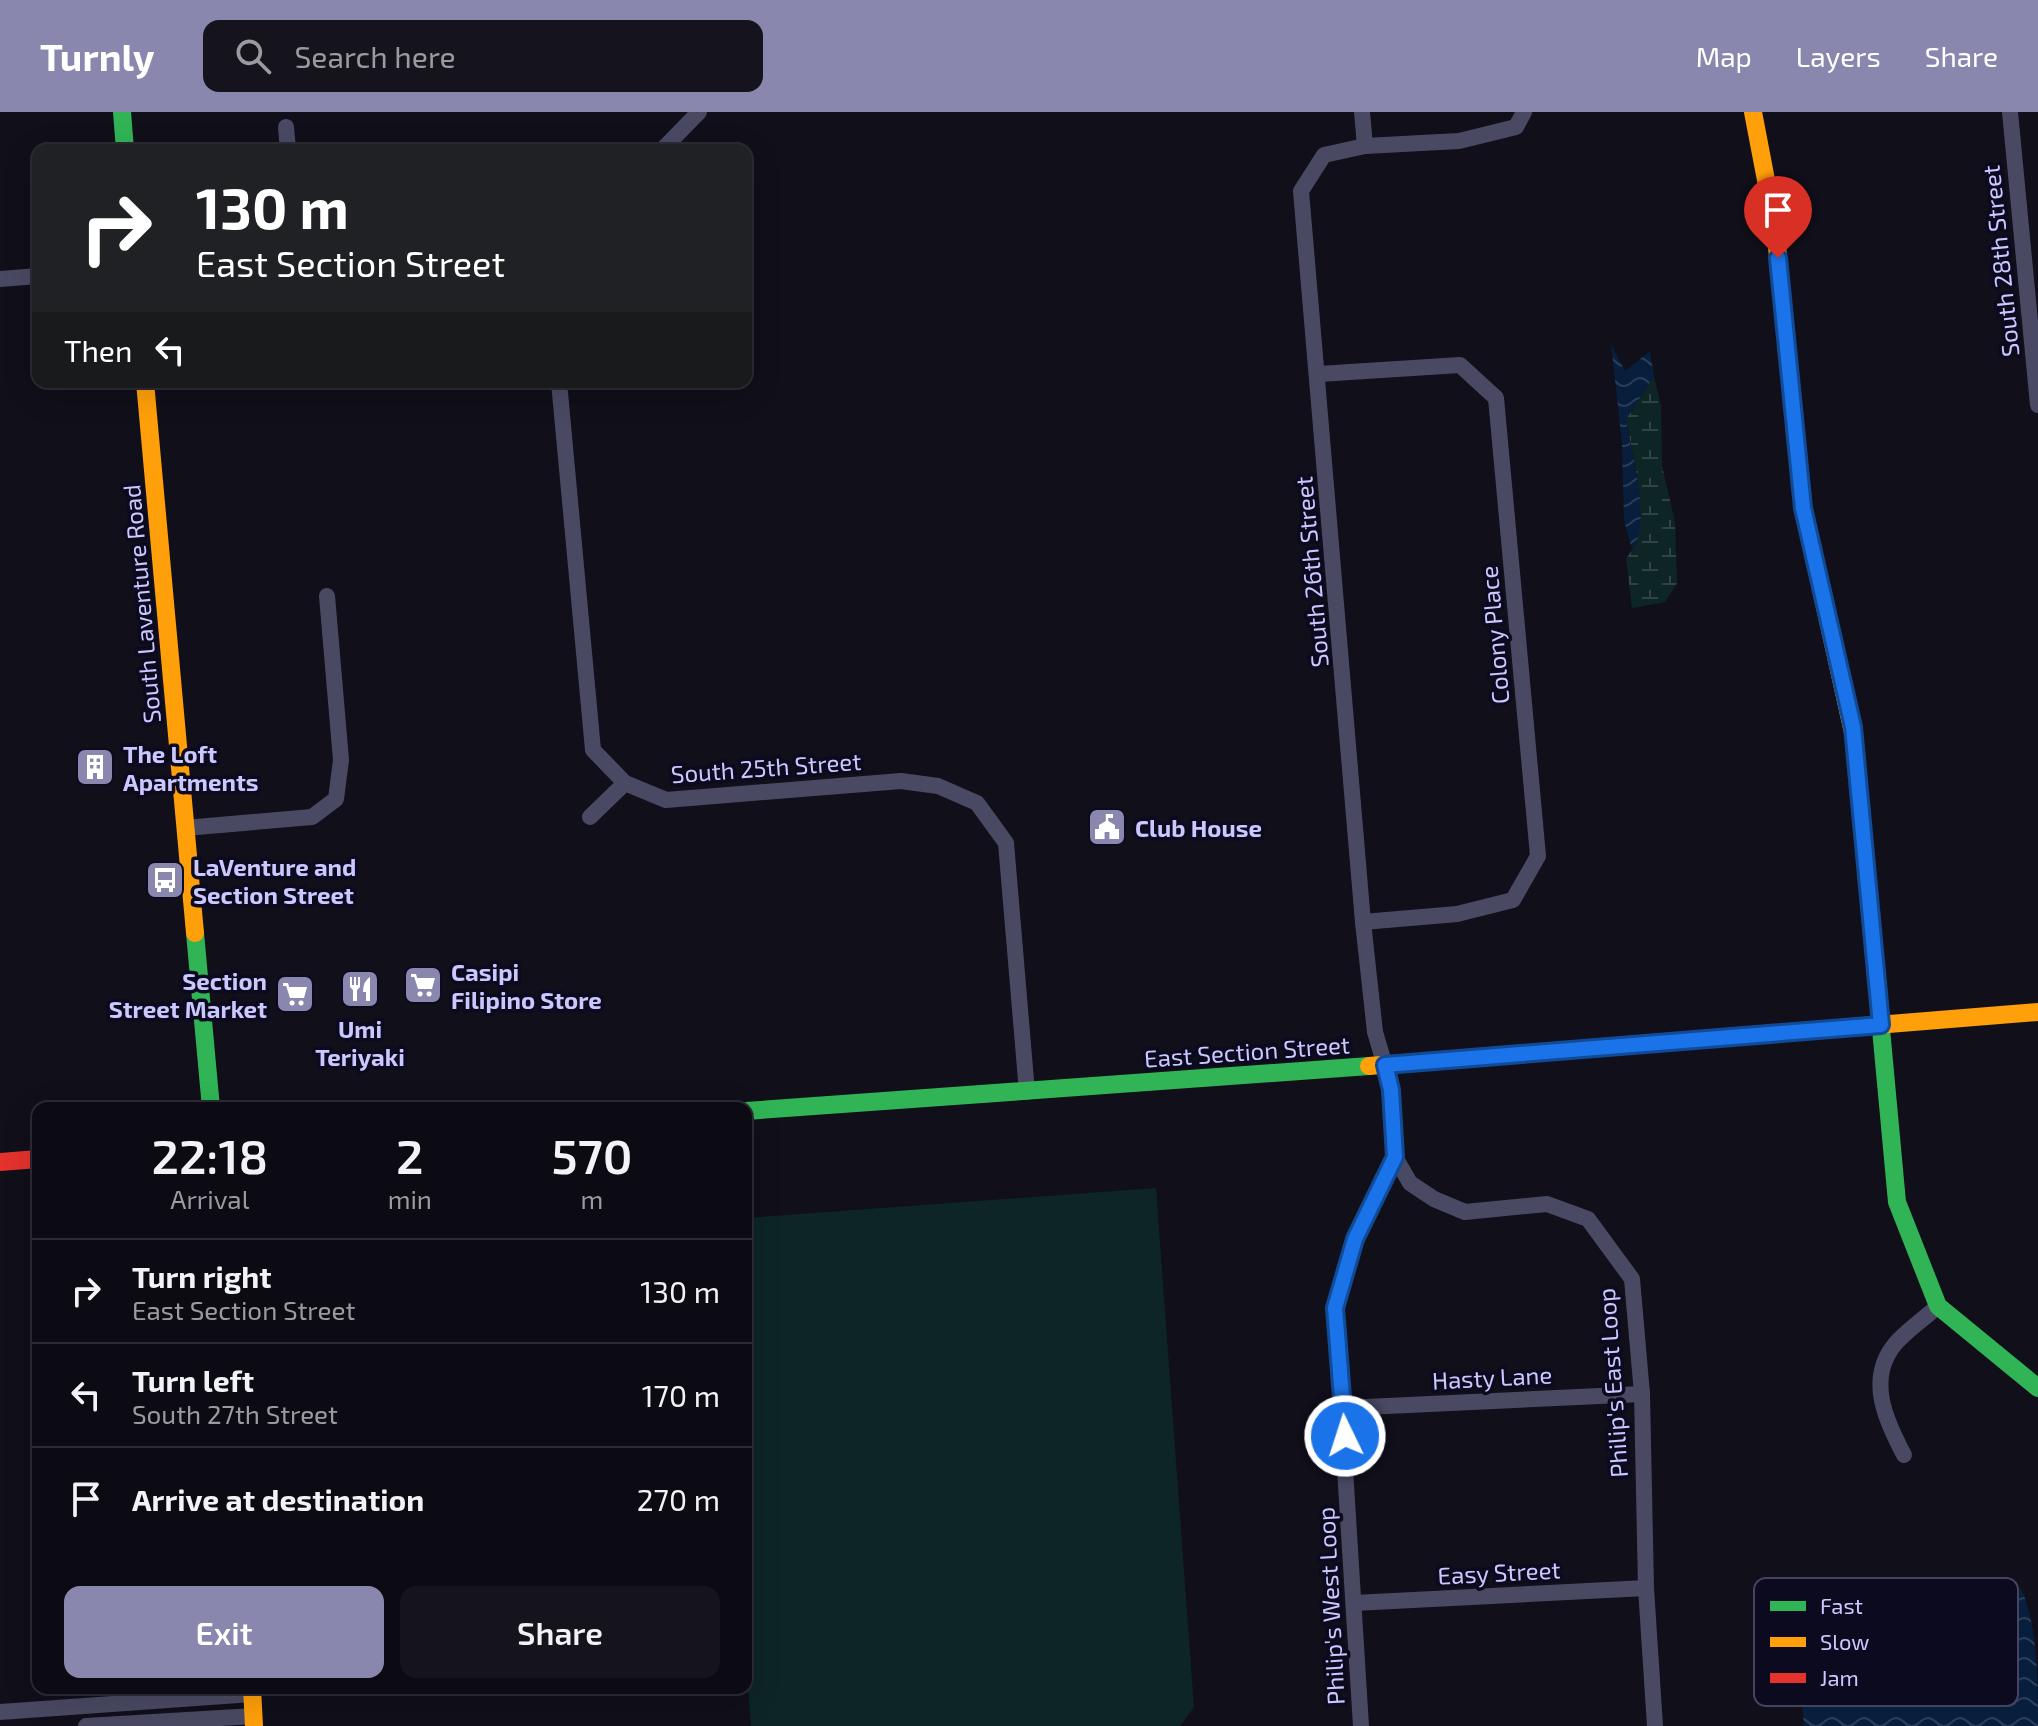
<!DOCTYPE html>
<html lang="en">
<head>
<meta charset="utf-8">
<style>
  :root { --surface:#0c0b14; --page:#15141d; --text:#f1f3f6; --muted:#9a9ba0; --line:#2c2b34; --accent:#8a87af }
  body { margin:0; font-family:"Exo 2",sans-serif; background:var(--page); color:var(--text); height:100vh; display:flex; flex-direction:column; font-size:30px; white-space:nowrap }
  * { box-sizing:border-box; margin:0 }
  p { font-size:26px; color:var(--muted) }
  .icon { flex:none; width:44px; height:44px; fill:none; stroke:currentColor; stroke-width:2; stroke-linecap:round; stroke-linejoin:round }
  .map { position:relative; flex:1; overflow:hidden }
  .drawer { position:absolute; left:32px; top:990px; width:720px; height:592px; display:flex; flex-direction:column; background:var(--surface); border-radius:16px; box-shadow:0 8px 32px #0002,0 0 0 2px var(--line) }
  .drawer>* { flex:none }
  .banner { position:absolute; left:32px; top:32px; width:720px; height:244px; border-radius:16px; box-shadow:0 8px 32px #0002,0 0 0 2px var(--line); background:#202124; color:#fff; overflow:hidden }
  .pin { position:absolute; display:grid; place-items:center; width:68px; height:68px; color:#fff; margin:-82px -34px; border-radius:50% 50% 50% 0; rotate:-45deg; box-shadow:0 0 8px #0007 }
  .pin .icon { rotate:45deg }
  .me { position:absolute; width:88px; margin:-44px; rotate:356deg; stroke-linejoin:round; filter:drop-shadow(0 0 6px #0008) }
  .turn { display:flex; align-items:center; gap:28px; height:168px; padding:0 32px; font-size:36px }
  .turn .icon { width:104px; height:104px; stroke-width:2.5 }
  .turn b { display:block; font-size:56px; line-height:68px }
  .then { display:flex; align-items:center; height:76px; padding:0 32px; background:#0003; gap:16px; font-size:30px }
  .eta { display:flex; justify-content:space-evenly; align-items:center; height:136px; text-align:center }
  .eta b { font-size:48px; font-weight:600; line-height:56px }
  .button { display:flex; gap:16px; margin-top:auto; padding:16px 32px }
  .button a { flex:1; height:92px; border-radius:16px; background:var(--accent); color:#fff; font-size:32px; font-weight:600; line-height:92px; text-align:center }
  .button a+a { background:var(--page); color:var(--text) }
  ul { padding:0; list-style:none }
  li { display:flex; align-items:center; gap:24px; height:104px; padding:0 32px; border-top:2px solid var(--line) }
  li div { flex:1 }
  li b { display:block; font-size:30px }
  li em { font-style:normal }
  header { display:flex; align-items:center; gap:48px; box-sizing:border-box; height:112px; padding:0 40px; background:var(--accent); color:#fff }
  header strong { font-size:38px }
  nav { display:flex; gap:44px; margin-inline-start:auto; font-size:28px }
  .search { width:560px; height:72px; background:var(--page); display:flex; align-items:center; gap:20px; box-sizing:border-box; padding:0 28px; border-radius:16px; color:var(--muted); font-size:30px }
  .map>svg:first-child { display:block }
  .green { fill:#0d2525 }
  .wetland { fill:url(#wetland-marsh) }
  .water { fill:url(#water-waves) }
  .lines { fill:none; stroke-linecap:round; stroke-linejoin:round }
  .street { stroke:#494963; stroke-width:16 }
  .fast { stroke:#30b455; stroke-width:18 }
  .slow { stroke:#ff9f0a; stroke-width:18 }
  .jam { stroke:#e5322d; stroke-width:18 }
  .route-casing { stroke:#114b97; stroke-width:20 }
  .route { stroke:#1a73e8; stroke-width:14 }
  .labels { text-anchor:middle; dominant-baseline:central; stroke-width:7; stroke-linejoin:round; paint-order:stroke }
  .street-label { font-size:24px; fill:#cbc7ff; stroke:#0c0a1f }
  .poi-label { font-size:24px; font-weight:bold; fill:#cbc7ff; stroke:#0c0a1f; text-anchor:start }
  .key { fill:#0c0a1f; stroke:#454362; stroke-width:2 }
  .key-label { font-size:22px; fill:#cbc7ff }
</style>
</head>
<body>
<header>
<strong>Turnly</strong>
<div class="search"><svg class="icon" aria-label="search" viewBox="0 0 24 24"><circle cx="10" cy="10" r="6"/><path d="M15 15l6 6"/></svg>Search here</div>
<nav><a>Map</a><a>Layers</a><a>Share</a></nav>
</header>
<div class="map">
<svg width="2038" height="1614" viewBox="0 0 2038 1614">
  <defs>
    <pattern id="wetland-marsh" width="20" height="14" patternUnits="userSpaceOnUse" patternTransform="scale(2)"><rect width="20" height="14" fill="#0d2525"/><path d="M1 5h8M5 5V1M11 12h8M15 12V8" fill="none" stroke="#2f4346"/></pattern>
    <pattern id="water-waves" width="16" height="10" patternUnits="userSpaceOnUse" patternTransform="scale(2)"><rect width="16" height="10" fill="#071e3d"/><path d="M0 5q4-4 8 0t8 0" fill="none" stroke="#2a3d5a"/></pattern>
  </defs>
  <rect width="100%" height="100%" fill="#100f1a"/>
  <polygon class="green" points="1156,1076 1194,1595 1180,1614 751,1614 746,1553 746,1106"/>
  <polygon class="wetland" points="1654,264 1661,294 1662,354 1675,410 1677,471 1665,490 1632,496 1626,447 1636,432 1640,400 1638,370 1626,307"/>
  <g class="water">
    <path d="M1611 232 1625 259 1650 239 1654 264 1626 307C1630 339 1653 411 1632 437L1624 409 1622 331Z"/>
    <path d="M2002 1475 2021 1476C2038 1515 2038 1570 2038 1614H1804L1797 1543 1805 1525Z"/>
  </g>
  <g class="lines">
    <g class="street">
      <polyline points="1362,0 1365,34"/>
      <polyline points="2010,0 2038,293"/>
      <polyline points="286,15 288,38"/>
      <polyline points="662,38 699,0"/>
      <polyline points="0,167 38,164"/>
      <polyline points="1319,262 1460,253 1496,286 1538,744 1513,788 1457,802 1363,810"/>
      <polyline points="559,270 593,638 625,671 666,688 901,669 938,674 977,691 1006,731 1027,980"/>
      <polyline points="590,705 625,671"/>
      <polyline points="185,716 312,705 336,687 341,648 327,484"/>
      <polyline points="1395,1045 1410,1071 1434,1087 1465,1100 1547,1092 1588,1107 1632,1167 1642,1282 1646,1476 1655,1614"/>
      <polyline points="1344,1296 1642,1282"/>
      <path d="M1904 1343C1886 1309 1866 1267 1895 1232 1907 1218 1925 1206 1938 1194"/>
      <polyline points="1354,1491 1646,1476"/>
      <polyline points="0,1600 252,1582"/>
      <polyline points="86,1614 254,1604"/>
      <polyline points="1361,1614 1335,1196 1355,1127 1395,1045 1391,974 1375,920 1363,810 1301,79 1324,43 1365,34 1459,29 1516,15 1524,0"/>
    </g>
    <g class="fast">
      <polyline points="122,0 125,38"/>
      <polyline points="1854,625 1897,1090 1938,1194 2038,1276"/>
      <polyline points="195,821 211,996"/>
      <polyline points="746,999 1369,954"/>
    </g>
    <g class="slow">
      <polyline points="1753,0 1775,115 1803,396 1854,625"/>
      <polyline points="145,270 195,821"/>
      <polyline points="1369,954 2038,900"/>
      <polyline points="252,1576 254,1614"/>
    </g>
    <polyline class="jam" points="0,1050 38,1047"/>
  </g>
  <g class="lines">
    <defs>
      <polyline id="route" points="1345,1324 1335,1196 1355,1127 1395,1045 1391,978 1385,953 1881,913 1853,615 1803,396 1778,146"/>
    </defs>
    <use href="#route" class="route-casing"/>
    <use href="#route" class="route"/>
  </g>
  <defs>
    <symbol id="building-square" viewBox="-11 -11 22 22"><rect x="-9" y="-9" width="18" height="18" rx="4" fill="#8a87af" stroke="#0c0a1f"/><path d="M-4-6H4V6H1V3H-1V6H-4ZM-2.5-4.3h1.7v1.8h-1.7ZM.8-4.3h1.7v1.8H.8ZM-2.5-1h1.7V.8h-1.7ZM.8-1h1.7V.8H.8Z" fill="#fff"/></symbol>
    <symbol id="civic-square" viewBox="-11 -11 22 22"><rect x="-9" y="-9" width="18" height="18" rx="4" fill="#8a87af" stroke="#0c0a1f"/><path d="M-.6-6.5H3V-4.5H.6V-3L4-1V1h2V6H-6V1h2V-1L-.6-3ZM-1.2 2.5V6h2.4V2.5Z" fill="#fff"/></symbol>
    <symbol id="bus-square" viewBox="-11 -11 22 22"><rect x="-9" y="-9" width="18" height="18" rx="4" fill="#8a87af" stroke="#0c0a1f"/><path d="M-5-6H5V4H4V6H2V4H-2V6H-4V4H-5ZM-3.5-4V0h7V-4ZM-3.5 1.2v1.5H-2V1.2ZM2 1.2v1.5H3.5V1.2Z" fill="#fff"/></symbol>
    <symbol id="supermarket-square" viewBox="-11 -11 22 22"><rect x="-9" y="-9" width="18" height="18" rx="4" fill="#8a87af" stroke="#0c0a1f"/><path d="M-6-5.5h2.5l.6 2H6L4.5 2H-2.5L-4.4-4H-6ZM-1.5 3.2a1.3 1.3 0 1 0 .1 0ZM3 3.2a1.3 1.3 0 1 0 .1 0Z" fill="#fff"/></symbol>
    <symbol id="restaurant-square" viewBox="-11 -11 22 22"><rect x="-9" y="-9" width="18" height="18" rx="4" fill="#8a87af" stroke="#0c0a1f"/><path d="M-5-6h1v4h1v-4h1v4h1v-4h1v5L-1.5 .5V6h-2V.5L-5-1ZM5-6V6H3V1.5H1.5Q1.5-4 5-6Z" fill="#fff"/></symbol>
  </defs>
  <g fill-rule="evenodd">
    <use href="#building-square" x="73" y="633" width="44" height="44"/>
    <use href="#civic-square" x="1085" y="693" width="44" height="44"/>
    <use href="#bus-square" x="143" y="746" width="44" height="44"/>
    <use href="#supermarket-square" x="401" y="851" width="44" height="44"/>
    <use href="#restaurant-square" x="338" y="855" width="44" height="44"/>
    <use href="#supermarket-square" x="273" y="860" width="44" height="44"/>
  </g>
  <g class="labels">
    <g class="street-label">
      <text transform="translate(2000 149) rotate(-96)">South 28th Street</text>
      <text transform="translate(1311 460) rotate(-95)">South 26th Street</text>
      <text transform="translate(141 492) rotate(-95)">South Laventure Road</text>
      <text transform="translate(1494 523) rotate(-95)">Colony Place</text>
      <text transform="translate(766 655) rotate(-4)">South 25th Street</text>
      <text transform="translate(1247 939) rotate(-4)">East Section Street</text>
      <text transform="translate(1492 1265) rotate(-3)">Hasty Lane</text>
      <text transform="translate(1612 1271) rotate(-94)">Philip's East Loop</text>
      <text transform="translate(1499 1460) rotate(-3)">Easy Street</text>
      <text transform="translate(1330 1494) rotate(-93)">Philip's West Loop</text>
    </g>
    <g class="poi-label">
      <text x="123" y="641">The Loft<tspan x="123" dy="28">Apartments</tspan></text>
      <text x="1135" y="715">Club House</text>
      <text x="193" y="754">LaVenture and<tspan x="193" dy="28">Section Street</tspan></text>
      <text x="451" y="859">Casipi<tspan x="451" dy="28">Filipino Store</tspan></text>
      <text x="267" y="868" text-anchor="end">Section<tspan x="267" dy="28">Street Market</tspan></text>
      <text x="360" y="916" text-anchor="middle">Umi<tspan x="360" dy="28">Teriyaki</tspan></text>
    </g>
  </g>
  <rect x="1754" y="1466" width="264" height="128" rx="12" class="key"/>
  <rect x="1770" y="1489" width="36" height="10" fill="#30b455"/>
  <rect x="1770" y="1525" width="36" height="10" fill="#ff9f0a"/>
  <rect x="1770" y="1561" width="36" height="10" fill="#e5322d"/>
  <g class="key-label">
    <text x="1820" y="1502">Fast</text>
    <text x="1820" y="1538">Slow</text>
    <text x="1820" y="1574">Jam</text>
  </g>
</svg>
<div class="pin" style="left:1778px;top:146px;background:#d93025"><svg class="icon" aria-label="arrive" viewBox="0 0 24 24"><path d="M6 21V4h12l-3 4 3 4H6"/></svg></div>
<svg class="me" style="left:1345px;top:1324px" viewBox="-20 -20 40 40"><circle r="17" fill="#1a73e8" stroke="#fff" stroke-width="3"/><path d="M0-11L8 9 0 5-8 9z" fill="#fff"/></svg>
<div class="banner">
<div class="turn"><svg class="icon" aria-label="right" viewBox="0 0 24 24"><path d="M7 20v-9h11M14 6l5 5-5 5"/></svg><div><b>130 m</b>East Section Street</div></div>
<div class="then">Then<svg class="icon" aria-label="left" viewBox="0 0 24 24"><path d="M17 20v-9H6M10 6l-5 5 5 5"/></svg></div>
</div>
<section class="drawer">
<div class="eta">
<div><b>22:18</b><p>Arrival</p></div>
<div><b>2</b><p>min</p></div>
<div><b>570</b><p>m</p></div>
</div>
<ul>
<li><svg class="icon" aria-label="right" viewBox="0 0 24 24"><path d="M7 20v-9h11M14 6l5 5-5 5"/></svg><div><b>Turn right</b><p>East Section Street</p></div><em>130 m</em></li>
<li><svg class="icon" aria-label="left" viewBox="0 0 24 24"><path d="M17 20v-9H6M10 6l-5 5 5 5"/></svg><div><b>Turn left</b><p>South 27th Street</p></div><em>170 m</em></li>
<li><svg class="icon" aria-label="arrive" viewBox="0 0 24 24"><path d="M6 21V4h12l-3 4 3 4H6"/></svg><div><b>Arrive at destination</b></div><em>270 m</em></li>
</ul>
<div class="button"><a>Exit</a><a>Share</a></div>
</section>
</div>
</body>
</html>
